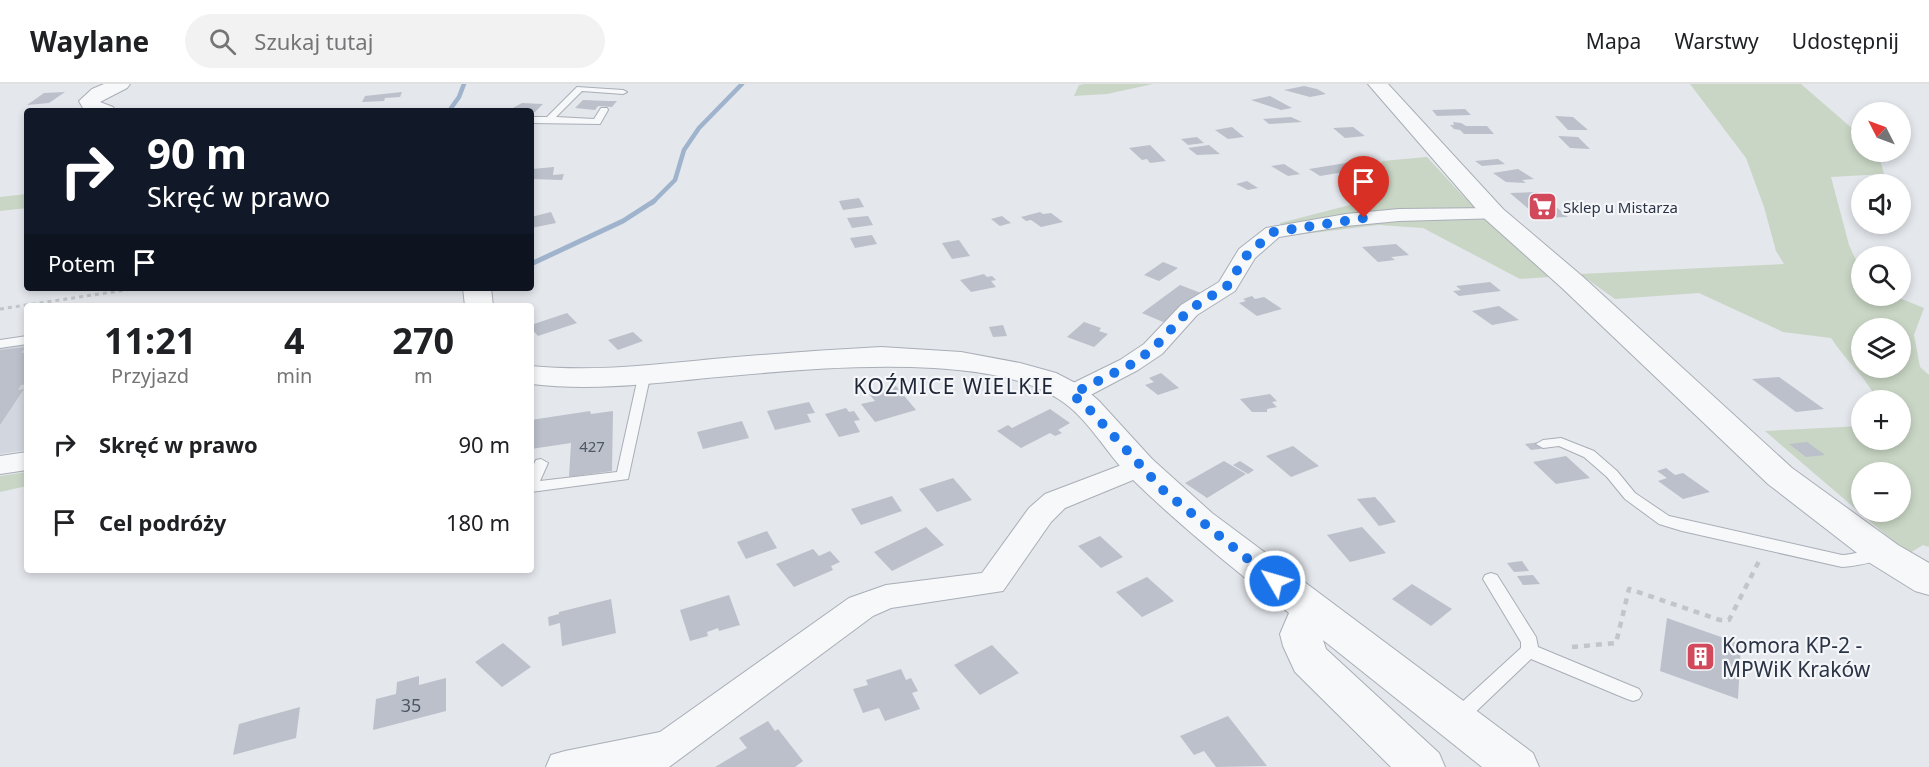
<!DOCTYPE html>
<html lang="pl">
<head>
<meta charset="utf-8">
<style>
  :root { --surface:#fff; --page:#f2f2f2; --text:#202124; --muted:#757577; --line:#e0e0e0 }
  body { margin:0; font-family:"Noto Sans",sans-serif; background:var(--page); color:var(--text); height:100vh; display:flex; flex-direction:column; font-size:22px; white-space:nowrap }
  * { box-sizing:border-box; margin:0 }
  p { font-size:20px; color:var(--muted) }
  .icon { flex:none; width:33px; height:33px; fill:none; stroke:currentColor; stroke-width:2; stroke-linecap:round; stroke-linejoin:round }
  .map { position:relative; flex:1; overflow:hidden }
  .details { position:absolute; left:24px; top:219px; width:510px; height:270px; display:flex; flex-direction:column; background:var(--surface); border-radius:6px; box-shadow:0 3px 9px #0003 }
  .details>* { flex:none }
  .banner { position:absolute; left:24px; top:24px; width:510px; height:183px; border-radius:6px; box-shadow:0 3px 9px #0003; background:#111827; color:#fff; overflow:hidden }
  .needle { width:39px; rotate:312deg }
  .buttons { position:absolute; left:1851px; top:18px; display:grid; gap:12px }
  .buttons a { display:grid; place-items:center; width:60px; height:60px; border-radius:50%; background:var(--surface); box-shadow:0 3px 9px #0003; font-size:30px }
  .pin { position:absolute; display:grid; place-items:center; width:51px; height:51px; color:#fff; margin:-62px -26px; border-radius:50% 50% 50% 0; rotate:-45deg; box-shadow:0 0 6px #0007 }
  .pin .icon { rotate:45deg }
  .me { position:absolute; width:66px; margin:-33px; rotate:308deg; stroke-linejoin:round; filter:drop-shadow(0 0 4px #0008) }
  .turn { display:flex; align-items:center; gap:21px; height:126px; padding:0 24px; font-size:27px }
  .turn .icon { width:78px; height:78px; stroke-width:2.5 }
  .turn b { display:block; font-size:42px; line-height:51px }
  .then { display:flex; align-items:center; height:57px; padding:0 24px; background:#0003; gap:12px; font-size:22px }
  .eta { display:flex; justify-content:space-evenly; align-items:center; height:102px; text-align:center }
  .eta b { font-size:36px; font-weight:700; line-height:42px }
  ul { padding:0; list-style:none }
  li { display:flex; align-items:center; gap:18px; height:78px; padding:0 24px }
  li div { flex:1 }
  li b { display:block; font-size:22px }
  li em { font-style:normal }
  header { display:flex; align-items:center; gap:36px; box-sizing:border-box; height:84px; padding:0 30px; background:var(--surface); border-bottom:2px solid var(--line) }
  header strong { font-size:28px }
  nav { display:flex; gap:33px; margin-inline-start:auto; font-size:21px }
  .search { width:420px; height:54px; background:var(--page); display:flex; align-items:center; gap:15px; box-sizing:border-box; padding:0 21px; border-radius:33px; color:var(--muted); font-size:22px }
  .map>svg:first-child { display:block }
  .built { fill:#d2d6de }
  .green { fill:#c9d6c5; fill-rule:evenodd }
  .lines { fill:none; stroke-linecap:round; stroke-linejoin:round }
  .stream-far1 { stroke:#9fb4cc; stroke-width:4.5 }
  .stream { stroke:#9fb4cc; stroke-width:5 }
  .building { fill:#bbc0ca }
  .service-casing { stroke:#a9aeb7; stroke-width:2 }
  .minor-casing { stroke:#a9aeb7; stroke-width:2 }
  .tertiary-casing { stroke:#a9aeb7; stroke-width:2 }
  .path-far1 { stroke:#c2c5cb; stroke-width:3; stroke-dasharray:4 4; stroke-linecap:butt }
  .path { stroke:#c2c5cb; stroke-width:4.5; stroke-dasharray:6 6; stroke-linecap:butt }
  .service { fill:#f7f8fa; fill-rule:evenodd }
  .minor { fill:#f7f8fa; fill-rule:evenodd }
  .tertiary { fill:#f7f8fa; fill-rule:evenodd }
  .route { stroke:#1a73e8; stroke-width:10; stroke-dasharray:0 18 }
  .labels { text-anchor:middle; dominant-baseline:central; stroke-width:4.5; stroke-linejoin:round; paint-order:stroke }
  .far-poi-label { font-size:15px; fill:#2b3445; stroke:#f4f6f9; text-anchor:start }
  .number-label { font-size:15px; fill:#4f5766 }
  .near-number-label { font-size:18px; fill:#4f5766 }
  .quarter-label { font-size:21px; letter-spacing:1.5px; fill:#1d2536; stroke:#f4f6f9 }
  .near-poi-label { font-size:21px; fill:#2b3445; stroke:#f4f6f9; text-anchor:start }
</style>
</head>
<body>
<header>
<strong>Waylane</strong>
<div class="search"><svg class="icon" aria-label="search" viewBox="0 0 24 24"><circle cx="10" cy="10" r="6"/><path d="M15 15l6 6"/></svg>Szukaj tutaj</div>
<nav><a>Mapa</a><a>Warstwy</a><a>Udostępnij</a></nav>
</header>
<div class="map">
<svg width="1929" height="683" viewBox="0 0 1929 683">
  <rect width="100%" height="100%" fill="#e4e7ec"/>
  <polygon class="built" points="27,252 27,366 0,370 0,256"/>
  <g class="green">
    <polygon points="1085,0 1153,0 1107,10 1074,12 1079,1"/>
    <path d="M1690 0H1801L1861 52 1862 68H1878L1884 90 1831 93 1849 161 1861 187 1862 212H1894L1924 224 1914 251 1920 283 1929 291V463L1923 461 1908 470 1765 347 1861 342 1862 356H1900V316H1877C1867 294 1845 276 1831 254L1783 248 1699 209 1615 215 1580 190 1784 180 1776 167 1764 123 1746 74ZM1862 244H1900V284H1862ZM1862 388H1900V428H1862Z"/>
    <polygon points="1427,73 1463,112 1549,193 1520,195 1423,144 1378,141 1288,152 1280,139 1354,120 1368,95 1386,92 1382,77"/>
    <polygon points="27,110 27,124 0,127 0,113"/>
    <polygon points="27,388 27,402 0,408 0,392"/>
  </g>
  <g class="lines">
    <g class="stream-far1">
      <polyline points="449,27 459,13 464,0"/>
      <polyline points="652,119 675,96 684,66 699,44 742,0"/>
    </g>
    <polyline class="stream" points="531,180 623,137 654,117"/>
  </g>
  <g class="building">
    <polygon points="1304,2 1317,5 1326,10 1310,13 1284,6"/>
    <polygon points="65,8 49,19 27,21 44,9"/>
    <polygon points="402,8 400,13 385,14 384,17 362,18 365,12"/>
    <polygon points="1270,12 1292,24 1281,26 1251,16"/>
    <polygon points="583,16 608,17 617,17 612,23 598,22 595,26 575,24"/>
    <polygon points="522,19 543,20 535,28 511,25"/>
    <polygon points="1465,25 1471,31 1437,32 1432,26"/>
    <polygon points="1555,32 1573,33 1588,46 1568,46"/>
    <polygon points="1291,33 1302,38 1269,40 1263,35"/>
    <polygon points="1453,38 1461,39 1466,42 1487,42 1494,50 1464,50 1460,46 1454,45 1450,41 1454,41"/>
    <polygon points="1232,43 1244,53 1228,55 1215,46"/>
    <polygon points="1353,43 1365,52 1345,54 1333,44"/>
    <polygon points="1558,52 1578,53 1590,65 1570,64"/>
    <polygon points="1197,53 1204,59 1188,61 1181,55"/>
    <polygon points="1150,61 1166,77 1150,79 1147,75 1142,76 1129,64"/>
    <polygon points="1209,61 1220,70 1197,71 1188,64"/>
    <polygon points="1498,75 1505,80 1482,82 1475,77"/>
    <polygon points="1346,79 1356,86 1320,92 1309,85"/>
    <polygon points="1284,80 1300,90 1288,92 1271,82"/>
    <polygon points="554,83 553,91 564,90 562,96 531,95 532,85"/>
    <polygon points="1518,85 1534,95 1522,96 1526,99 1506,98 1493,89"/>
    <polygon points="1247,97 1258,104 1248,106 1236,100"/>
    <polygon points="1538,108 1568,133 1539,134 1510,109"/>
    <polygon points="859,114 864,123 843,126 839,117"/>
    <polygon points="551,128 556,139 531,144 531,133"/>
    <polygon points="1040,128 1043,130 1051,129 1063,138 1041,143 1031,136 1026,137 1021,133"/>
    <polygon points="868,132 873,141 852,144 847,134"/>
    <polygon points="1002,132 1011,139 1000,142 991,135"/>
    <polygon points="872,151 877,160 855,164 850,154"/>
    <polygon points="959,156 970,172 952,175 942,159"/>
    <polygon points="1396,160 1409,171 1391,173 1395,176 1378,178 1362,163"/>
    <polygon points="1163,178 1178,184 1159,197 1144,191"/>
    <polygon points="984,190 987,193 992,192 996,196 991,197 996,203 971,208 960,196"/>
    <polygon points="1490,198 1501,207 1459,212 1453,207 1461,206 1456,202"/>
    <polygon points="1180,201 1201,209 1163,238 1142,229"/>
    <polygon points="1252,212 1255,215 1264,213 1282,225 1257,232 1239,219 1246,217 1243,215"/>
    <polygon points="1499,222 1519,236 1492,241 1472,227"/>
    <polygon points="567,229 577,239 538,252 531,244 531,241"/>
    <polygon points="1084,238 1101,244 1099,247 1108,250 1094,263 1067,253"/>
    <polygon points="1003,241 1007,252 993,253 989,243"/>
    <polygon points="633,248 643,257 618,266 608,256"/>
    <polygon points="26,263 21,269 27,268 27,300 21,301 18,306 24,305 0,341 0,266"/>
    <polygon points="1161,289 1179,304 1158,311 1145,301 1154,298 1149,294"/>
    <polygon points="1779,293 1824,325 1796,328 1752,295"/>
    <polygon points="896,302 916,326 875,338 861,320 875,317 869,310"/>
    <polygon points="1270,310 1277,317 1272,318 1277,323 1267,325 1267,328 1252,328 1240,315"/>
    <polygon points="809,318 815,329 807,330 811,338 775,346 767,327"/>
    <polygon points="846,324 849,328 854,327 860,336 854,337 860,348 839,353 825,330"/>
    <polygon points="1050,325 1070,339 1058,346 1062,349 1055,352 1050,349 1021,364 997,347 1008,341 1012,344"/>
    <polygon points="590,327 591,330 613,327 612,387 569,393 571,359 531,365 531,336"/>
    <polygon points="742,337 749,354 703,365 697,348"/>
    <polygon points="1540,358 1547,364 1531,366 1525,360"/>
    <polygon points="1807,358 1825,371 1806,373 1789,360"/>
    <polygon points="1293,362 1319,382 1291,393 1266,372"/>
    <polygon points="1566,372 1590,394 1556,400 1533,378"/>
    <polygon points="1224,377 1246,390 1207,414 1185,399"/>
    <polygon points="1240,377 1254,386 1248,390 1233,381"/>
    <polygon points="1666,384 1675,391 1683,389 1710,408 1683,415 1658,397 1667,394 1657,387"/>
    <polygon points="953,394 972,416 937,428 919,405"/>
    <polygon points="892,412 902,427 861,441 851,425"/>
    <polygon points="1375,413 1383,422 1396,438 1379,442 1357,415"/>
    <polygon points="926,443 944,461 892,487 874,468"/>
    <polygon points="1362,443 1386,469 1350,478 1327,451"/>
    <polygon points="767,447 777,464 746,475 737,458"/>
    <polygon points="1100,452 1123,473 1101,484 1078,462"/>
    <polygon points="813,465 819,472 830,467 840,478 831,482 833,486 794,503 776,480"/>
    <polygon points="1522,477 1529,487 1514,488 1507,479"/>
    <polygon points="1533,491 1540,500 1523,501 1517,492"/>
    <polygon points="1147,493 1174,517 1142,533 1116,508"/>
    <polygon points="1412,500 1452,525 1431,542 1392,515"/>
    <polygon points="729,511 740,541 719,547 718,544 707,548 708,552 690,557 680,526"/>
    <polygon points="611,515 616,549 562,562 560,539 549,542 548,533 559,530 559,528"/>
    <polygon points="1667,534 1741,560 1738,615 1660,587"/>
    <polygon points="503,559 531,583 502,603 475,578"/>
    <polygon points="992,561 1019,589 980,611 954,581"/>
    <polygon points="901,585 906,596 911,594 918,607 912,609 920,625 885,637 879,624 863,629 853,605 868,601 866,596"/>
    <polygon points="419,592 419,601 446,594 446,627 373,646 376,615 396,610 397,598"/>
    <polygon points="300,623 296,654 233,671 239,640"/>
    <polygon points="1228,632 1267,682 1216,683 1204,667 1194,671 1180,652"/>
    <polygon points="768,637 775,647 778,645 803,677 795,683 715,683 747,664 739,654"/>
  </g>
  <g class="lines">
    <defs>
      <g id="service">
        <polygon points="577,3 623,6 627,8 623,10 582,7 556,33 594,35 601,24 607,24 608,26 600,40 531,39 531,33 547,33"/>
        <polygon points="27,252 27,260 0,264 0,256"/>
        <polygon points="644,289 650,293 628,395 531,408 531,386 536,376 541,375 548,379 540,397 617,388 638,293"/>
        <path d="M1561 354 1594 367 1617 387 1635 409 1669 432 1842 471C1856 471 1875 462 1888 466L1890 470 1888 474C1872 478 1858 482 1842 483L1682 447 1659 440 1625 415 1607 393 1584 373 1559 362 1543 364 1536 360 1543 356Z"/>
        <polygon points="1491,489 1497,491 1536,553 1538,563 1639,605 1642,610 1639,615 1633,617 1627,615 1531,575 1464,639 1457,642 1450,639 1448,634 1450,629 1521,564 1521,558 1483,495 1485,491"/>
      </g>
      <g id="minor">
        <polygon points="1494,124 1501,126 1504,130 1501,134 1399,137 1346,142 1279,153 1255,174 1235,207 1197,231 1162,270 1138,286 1081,316 1072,318 1063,316 1059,310 1063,304 1120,276 1144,260 1181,221 1219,198 1239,165 1266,144 1346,130 1399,125"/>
        <polygon points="27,368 27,386 0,390 0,372"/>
        <polygon points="1140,374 1150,377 1154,383 1150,389 1065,424 1051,438 1003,507 891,524 873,532 669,683 546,683 551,671 565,667 660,648 849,514 886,501 982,489 1029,424 1045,410"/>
      </g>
      <g id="tertiary">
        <polygon points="104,0 130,0 127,4 100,18 113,23 116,27 84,26 79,17 92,5"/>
        <polygon points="1368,0 1388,0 1503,125 1582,192 1792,384 1898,461 1929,479 1929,511 1915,507 1870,479 1768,400 1562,204 1485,135"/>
        <polygon points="463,204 491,204 493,222 465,222"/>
        <path d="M881 263 961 268 1020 279 1056 289 1083 303 1099 317 1152 375 1212 429 1533 669 1539 683H1482L1323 556 1326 565 1439 669 1445 683H1391L1295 588 1283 562 1280 550 1289 529C1234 485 1180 442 1130 393 1106 369 1089 335 1060 316 1024 292 976 287 934 284 858 280 783 287 707 294 648 300 591 307 531 300V282C592 288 652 281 713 275 769 270 825 266 881 263Z"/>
      </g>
    </defs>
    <use href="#service" class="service-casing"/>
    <use href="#minor" class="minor-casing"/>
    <use href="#tertiary" class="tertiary-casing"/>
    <polyline class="path-far1" points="0,225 139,204"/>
    <polyline class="path" points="1572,563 1616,559 1629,505 1720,536 1729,536 1759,477"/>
    <use href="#service" class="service"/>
    <use href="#minor" class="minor"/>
    <use href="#tertiary" class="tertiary"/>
  </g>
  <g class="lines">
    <polyline class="route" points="1275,497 1164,407 1088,324 1072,310 1130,281 1153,265 1189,226 1227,202 1247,171 1273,148 1364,134"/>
  </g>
  <defs>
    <symbol id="supermarket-square" viewBox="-11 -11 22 22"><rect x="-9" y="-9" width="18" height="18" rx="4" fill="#d1495b" stroke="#f4f6f9"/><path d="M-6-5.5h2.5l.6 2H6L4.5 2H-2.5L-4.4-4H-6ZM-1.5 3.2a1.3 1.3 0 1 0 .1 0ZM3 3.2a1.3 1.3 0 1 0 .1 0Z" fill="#fff"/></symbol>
    <symbol id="building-square" viewBox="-11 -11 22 22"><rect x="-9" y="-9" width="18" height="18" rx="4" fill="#d1495b" stroke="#f4f6f9"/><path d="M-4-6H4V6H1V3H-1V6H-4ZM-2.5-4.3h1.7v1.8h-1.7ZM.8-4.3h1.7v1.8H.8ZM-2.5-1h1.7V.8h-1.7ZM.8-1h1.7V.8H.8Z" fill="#fff"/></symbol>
  </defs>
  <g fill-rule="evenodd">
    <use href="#supermarket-square" x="1526" y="106" width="33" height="33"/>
    <use href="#building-square" x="1684" y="556" width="33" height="33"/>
  </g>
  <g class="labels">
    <g class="far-poi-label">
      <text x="1563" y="123">Sklep u Mistarza</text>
    </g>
    <g class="number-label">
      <text x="592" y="362">427</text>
    </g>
    <g class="near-number-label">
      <text x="411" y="621">35</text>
    </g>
    <g class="quarter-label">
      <text x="954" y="302">KOŹMICE WIELKIE</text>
    </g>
    <g class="near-poi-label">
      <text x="1722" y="561">Komora KP-2 -<tspan x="1722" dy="24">MPWiK Kraków</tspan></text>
    </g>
  </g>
</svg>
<div class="buttons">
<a><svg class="needle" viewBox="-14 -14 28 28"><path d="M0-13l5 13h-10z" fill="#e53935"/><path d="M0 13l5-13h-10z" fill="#757577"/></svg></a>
<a><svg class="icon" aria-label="sound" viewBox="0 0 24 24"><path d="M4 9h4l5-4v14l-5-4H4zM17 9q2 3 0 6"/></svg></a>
<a><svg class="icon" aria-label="search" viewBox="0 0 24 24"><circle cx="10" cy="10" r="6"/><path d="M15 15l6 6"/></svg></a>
<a><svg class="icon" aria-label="layers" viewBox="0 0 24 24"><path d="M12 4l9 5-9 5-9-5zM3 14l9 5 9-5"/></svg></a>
<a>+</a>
<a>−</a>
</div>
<div class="pin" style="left:1364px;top:134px;background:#d93025"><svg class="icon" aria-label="arrive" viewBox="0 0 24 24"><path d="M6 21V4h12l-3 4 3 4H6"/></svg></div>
<svg class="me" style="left:1275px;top:497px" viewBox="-20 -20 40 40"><circle r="17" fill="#1a73e8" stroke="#fff" stroke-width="3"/><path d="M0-11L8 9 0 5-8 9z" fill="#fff"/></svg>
<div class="banner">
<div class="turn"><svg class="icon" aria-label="right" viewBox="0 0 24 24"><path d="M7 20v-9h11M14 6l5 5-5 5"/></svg><div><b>90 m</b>Skręć w prawo</div></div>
<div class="then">Potem<svg class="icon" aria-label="arrive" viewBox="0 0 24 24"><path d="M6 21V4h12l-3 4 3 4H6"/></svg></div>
</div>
<section class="details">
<div class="eta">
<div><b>11:21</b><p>Przyjazd</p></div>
<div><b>4</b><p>min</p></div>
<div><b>270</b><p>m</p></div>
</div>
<ul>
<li><svg class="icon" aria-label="right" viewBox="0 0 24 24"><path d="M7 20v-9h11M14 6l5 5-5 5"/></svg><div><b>Skręć w prawo</b></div><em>90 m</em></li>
<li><svg class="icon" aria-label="arrive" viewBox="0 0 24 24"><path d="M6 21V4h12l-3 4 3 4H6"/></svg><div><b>Cel podróży</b></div><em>180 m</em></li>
</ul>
</section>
</div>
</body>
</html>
